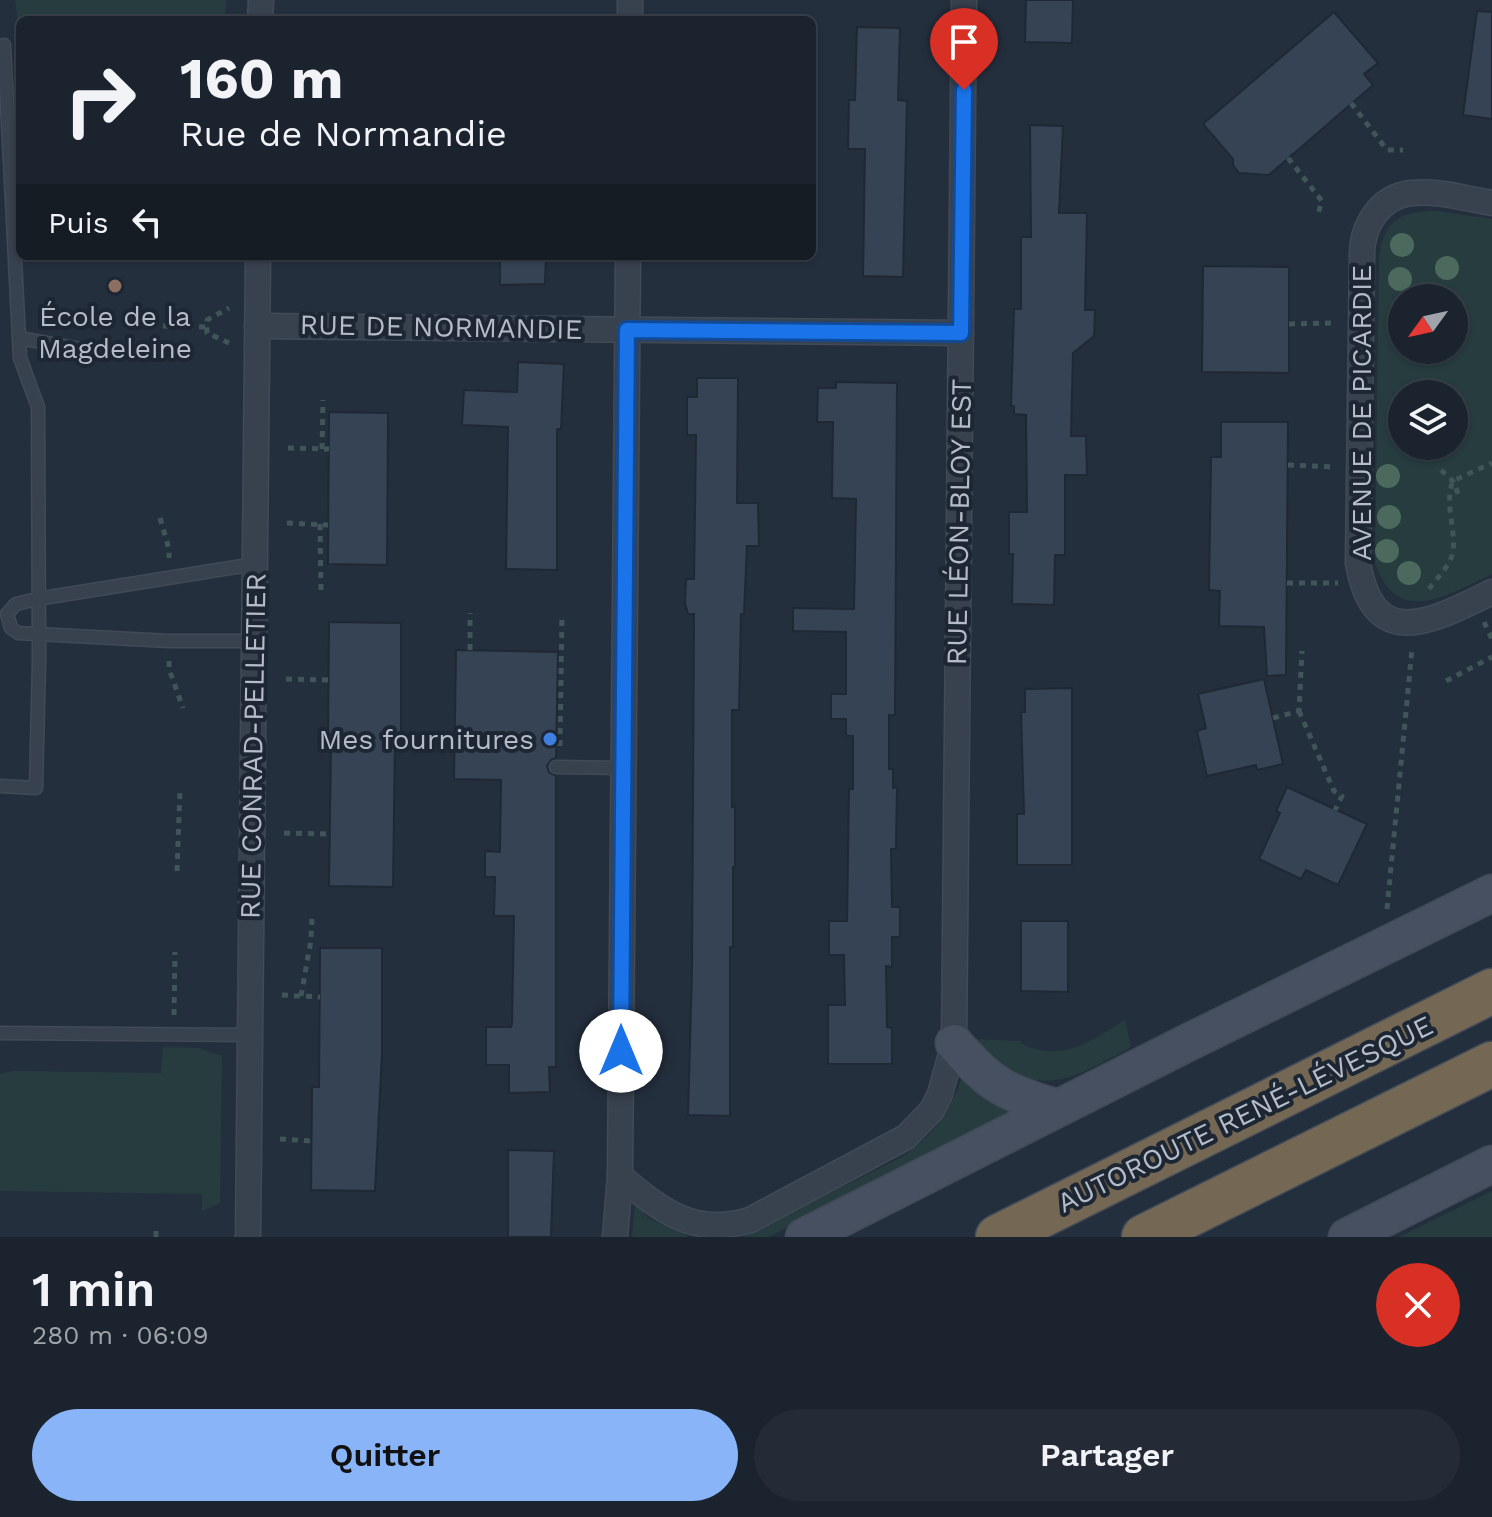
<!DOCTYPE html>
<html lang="fr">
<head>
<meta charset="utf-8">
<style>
  :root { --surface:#1b232e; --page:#242b36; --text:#f1f3f6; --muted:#a0a4aa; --line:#39404a; --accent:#8ab4f8 }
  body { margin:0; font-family:"Work Sans",sans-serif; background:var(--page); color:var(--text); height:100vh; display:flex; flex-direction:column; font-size:30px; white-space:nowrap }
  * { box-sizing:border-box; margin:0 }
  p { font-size:26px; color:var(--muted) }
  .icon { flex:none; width:44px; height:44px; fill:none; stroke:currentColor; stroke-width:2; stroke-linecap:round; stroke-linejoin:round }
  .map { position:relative; height:1237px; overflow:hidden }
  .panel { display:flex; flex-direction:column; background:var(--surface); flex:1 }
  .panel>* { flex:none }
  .top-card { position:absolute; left:16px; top:16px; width:800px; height:244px; border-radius:12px; box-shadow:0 2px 6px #0004,0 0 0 2px var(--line); background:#1b232e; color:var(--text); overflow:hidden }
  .needle { width:52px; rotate:237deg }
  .buttons { position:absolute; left:1388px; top:284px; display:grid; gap:16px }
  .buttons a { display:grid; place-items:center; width:80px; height:80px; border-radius:50%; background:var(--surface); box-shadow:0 2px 6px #0004,0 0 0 2px var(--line); font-size:40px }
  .pin { position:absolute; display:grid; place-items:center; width:68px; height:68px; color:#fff; margin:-82px -34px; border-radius:50% 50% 50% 0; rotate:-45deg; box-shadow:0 0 8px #0007 }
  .pin .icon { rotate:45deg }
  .me { position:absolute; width:88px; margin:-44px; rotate:0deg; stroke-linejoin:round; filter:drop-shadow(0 0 6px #0008) }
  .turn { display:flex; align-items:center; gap:28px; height:168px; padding:0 32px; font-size:36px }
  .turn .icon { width:104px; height:104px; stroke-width:2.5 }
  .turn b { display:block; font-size:56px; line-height:68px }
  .then { display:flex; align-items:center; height:76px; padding:0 32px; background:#0003; gap:16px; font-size:30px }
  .round { display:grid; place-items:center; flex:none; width:84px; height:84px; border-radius:42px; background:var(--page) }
  .overview { display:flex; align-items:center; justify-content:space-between; height:136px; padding:0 32px }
  h1 { font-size:48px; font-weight:600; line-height:60px }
  .action { display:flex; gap:16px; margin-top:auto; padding:16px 32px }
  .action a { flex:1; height:92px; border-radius:48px; background:var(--accent); color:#111; font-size:32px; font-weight:600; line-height:92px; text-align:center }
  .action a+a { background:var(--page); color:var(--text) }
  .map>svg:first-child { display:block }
  .green { fill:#263c3f; fill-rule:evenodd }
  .building { fill:#364354; stroke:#1f2835; stroke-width:2 }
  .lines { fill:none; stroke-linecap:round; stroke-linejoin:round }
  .lane-casing { stroke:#414a57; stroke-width:15 }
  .street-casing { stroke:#414a57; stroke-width:27 }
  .secondary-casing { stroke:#414a57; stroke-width:39 }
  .highway-casing { stroke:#434c59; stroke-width:47 }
  .path { stroke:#3f5557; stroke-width:5; stroke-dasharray:6 6; stroke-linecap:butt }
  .lane { stroke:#38414e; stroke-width:12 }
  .street { stroke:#38414e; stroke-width:24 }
  .secondary { stroke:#465061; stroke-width:36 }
  .highway { stroke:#746855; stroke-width:44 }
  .tree { fill:#4b6a5d }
  .route-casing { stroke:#114b97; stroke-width:20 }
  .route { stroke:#1a73e8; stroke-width:14 }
  .education-dot { fill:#8d6e63; stroke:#1d2633; stroke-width:3 }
  .shop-dot { fill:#3f7fe0; stroke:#1d2633; stroke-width:3 }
  .labels { text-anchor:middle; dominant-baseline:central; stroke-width:8; stroke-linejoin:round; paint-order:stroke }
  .poi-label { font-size:28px; fill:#b4bcc9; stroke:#1d2633 }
  .street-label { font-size:28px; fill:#b4bcc9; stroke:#1d2633 }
</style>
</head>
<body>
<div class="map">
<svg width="1492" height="1237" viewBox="0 0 1492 1237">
  <rect width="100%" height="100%" fill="#242f3e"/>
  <g class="green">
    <polygon points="15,0 226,0 225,20 20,20 19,30"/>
    <path d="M1437 211 1492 219V574C1449 594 1397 629 1375 563L1379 256C1385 219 1401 211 1437 211ZM1402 298H1454V350H1402ZM1454 394V446H1402V394Z"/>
    <path d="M1125 1020 1131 1047C1088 1070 1048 1099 1002 1066 990 1058 984 1051 976 1039L1020 1041C1025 1047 1028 1047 1036 1049 1070 1058 1097 1037 1125 1020Z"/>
    <polygon points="163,1047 198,1048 222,1056 220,1203 202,1211 202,1194 0,1191 0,1074 12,1071 161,1073"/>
    <path d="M961 1080H968L1018 1110 769 1237H742L902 1157C932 1137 949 1113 961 1080Z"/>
    <polygon points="1492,1191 1492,1237 1399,1237"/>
    <polygon points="635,1203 648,1218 690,1237 632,1237"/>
  </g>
  <g class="building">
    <polygon points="1026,0 1073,0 1072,43 1025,42"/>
    <polygon points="1477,11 1492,12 1492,119 1463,115"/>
    <polygon points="1334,12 1378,63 1364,74 1373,85 1269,175 1239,173 1233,165 1233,159 1203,124"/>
    <polygon points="857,27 900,28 898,100 907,101 903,277 863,276 865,149 848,149 849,100 855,100"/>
    <polygon points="1030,125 1063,126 1059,213 1087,213 1085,310 1095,310 1094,336 1073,353 1071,436 1086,436 1087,475 1065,475 1065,555 1055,555 1054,605 1012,604 1013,554 1009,554 1009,512 1027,512 1026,415 1014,414 1014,406 1011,406 1014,309 1021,309 1021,237 1031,237"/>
    <polygon points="500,256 546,256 545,284 500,285"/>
    <polygon points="1203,266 1289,267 1289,373 1202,372"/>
    <polygon points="518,362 564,364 561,429 557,429 557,570 506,569 508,427 462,425 464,390 517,392"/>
    <polygon points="697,378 738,378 737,503 758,503 759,546 747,546 744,614 741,614 739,710 732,710 732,807 735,806 735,867 733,867 733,947 730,947 730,1116 688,1115 692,971 694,614 688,614 685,603 686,579 694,579 696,435 687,435 687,397 697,397"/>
    <polygon points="836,382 897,383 895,715 889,715 889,769 893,769 893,788 897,787 896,849 891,849 892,907 900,907 900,937 892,937 892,967 886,966 887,1027 892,1028 892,1064 828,1064 828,1005 845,1005 844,955 829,955 829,921 847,921 849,789 853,789 853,736 846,736 846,719 831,719 831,694 846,694 846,632 793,631 793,608 854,609 856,499 832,498 833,422 817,422 818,388 836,388"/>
    <polygon points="329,412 388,413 387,565 328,564"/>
    <polygon points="1221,422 1288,422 1286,675 1267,676 1264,627 1219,626 1220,591 1209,590 1211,457 1221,457"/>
    <polygon points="329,622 401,623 401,740 395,740 393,887 329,886 331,740 328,740"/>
    <polygon points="456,650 558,652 556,758 551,760 547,766 549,772 556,776 556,1067 549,1067 550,1092 509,1093 509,1065 486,1065 486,1027 511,1027 512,1023 514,916 494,916 495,877 485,877 485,851 500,852 501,780 454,779"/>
    <polygon points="1264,679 1283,764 1257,770 1256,765 1207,776 1197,731 1206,728 1198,694"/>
    <polygon points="1072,688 1072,865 1017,865 1017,814 1024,814 1021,712 1025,712 1025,689"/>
    <polygon points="1287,787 1367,824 1338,885 1306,870 1301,879 1259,859 1280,813 1276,811"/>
    <polygon points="1021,921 1068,921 1068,992 1021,991"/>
    <polygon points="320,948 382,948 382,1054 375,1191 311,1190 312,1087 319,1087"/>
    <polygon points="508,1150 554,1151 551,1237 508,1237"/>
  </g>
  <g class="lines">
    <defs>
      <g id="lane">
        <polyline points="19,338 80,349 162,350"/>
        <polyline points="255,641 169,641 18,633 11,628 7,614 16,604 37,599 255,564"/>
        <polyline points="556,767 623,768"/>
        <polyline points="0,786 36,788 39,661 38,407 20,358 4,45"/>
        <polyline points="0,1033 249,1035"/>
      </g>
      <g id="street">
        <polyline points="260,20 261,0"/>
        <polyline points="630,20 630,0"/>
        <path d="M1492 203C1467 199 1437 190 1411 193 1379 197 1362 226 1362 255L1358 563C1374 655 1434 620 1492 592"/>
        <polyline points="257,326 961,333"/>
        <path d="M620 1176C661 1211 694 1237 750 1220L906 1137 932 1110 940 1094 954 1043 964 0"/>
        <polyline points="248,1237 258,256"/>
        <polyline points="615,1237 620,1176 628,256"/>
      </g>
      <g id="secondary">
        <path d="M954 1043C990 1085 1006 1093 1058 1108"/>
        <polyline points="804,1237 1187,1043 1492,893"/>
        <polyline points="1347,1237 1492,1164"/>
      </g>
      <g id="highway">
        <polyline points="998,1237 1492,991"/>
        <polyline points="1144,1237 1492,1064"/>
      </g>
    </defs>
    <use href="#lane" class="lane-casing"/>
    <use href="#street" class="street-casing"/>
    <use href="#secondary" class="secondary-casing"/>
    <use href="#highway" class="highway-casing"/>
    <g class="path">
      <polyline points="1351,103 1387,150 1403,150"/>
      <polyline points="1288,158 1322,201 1318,214"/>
      <polyline points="1289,324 1336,323"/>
      <polyline points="163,326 207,327"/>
      <polyline points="229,343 207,333 207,320 229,308"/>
      <polyline points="288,448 329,449"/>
      <polyline points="322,449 323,400"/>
      <polyline points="1288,465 1335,467"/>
      <polyline points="1441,470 1453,481 1460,498"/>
      <polyline points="160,518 169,549 169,558"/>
      <polyline points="287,523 328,525"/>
      <polyline points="320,524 321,593"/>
      <polyline points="1287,583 1338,583"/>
      <path d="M1429 589C1437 578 1451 565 1453 551 1456 529 1444 503 1453 481L1492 463"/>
      <polyline points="1484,622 1492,639"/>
      <polyline points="470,650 470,613"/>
      <polyline points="169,661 169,669 183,708"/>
      <polyline points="286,679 328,680"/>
      <polyline points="1446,681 1492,657"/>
      <polyline points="1299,711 1334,791 1342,796 1335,810"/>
      <polyline points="1273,718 1299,711 1302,651"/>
      <polyline points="560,746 562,614"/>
      <polyline points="284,833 329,834"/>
      <polyline points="177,871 180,790"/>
      <polyline points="1387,909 1412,649"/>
      <polyline points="282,995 320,997"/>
      <polyline points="301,996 311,940 312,917"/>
      <polyline points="174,1015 175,952"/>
      <polyline points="280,1139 312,1141"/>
      <polyline points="156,1237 156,1225"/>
    </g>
    <use href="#lane" class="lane"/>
    <use href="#street" class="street"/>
    <use href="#secondary" class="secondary"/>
    <use href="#highway" class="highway"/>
  </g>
  <g class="tree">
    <circle cx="1402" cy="245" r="12"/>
    <circle cx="1447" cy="268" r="12"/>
    <circle cx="1400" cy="279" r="12"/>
    <circle cx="1388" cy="476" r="12"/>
    <circle cx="1389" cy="517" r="12"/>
    <circle cx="1387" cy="551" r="12"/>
    <circle cx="1409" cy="573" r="12"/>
  </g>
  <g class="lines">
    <defs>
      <polyline id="route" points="621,1051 627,330 961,333 964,90"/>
    </defs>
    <use href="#route" class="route-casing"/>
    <use href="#route" class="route"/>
  </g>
  <circle class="education-dot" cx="115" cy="286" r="8"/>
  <circle class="shop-dot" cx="550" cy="739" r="8"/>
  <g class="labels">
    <g class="poi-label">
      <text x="115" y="316">École de la<tspan x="115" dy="32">Magdeleine</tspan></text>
      <text x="534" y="739" text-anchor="end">Mes fournitures</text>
    </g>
    <g class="street-label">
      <text transform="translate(441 327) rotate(1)">RUE DE NORMANDIE</text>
      <text transform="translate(1361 413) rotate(-90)">AVENUE DE PICARDIE</text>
      <text transform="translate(959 522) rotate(-89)">RUE LÉON-BLOY EST</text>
      <text transform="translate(253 746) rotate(-89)">RUE CONRAD-PELLETIER</text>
      <text transform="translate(1245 1114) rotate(-26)">AUTOROUTE RENÉ-LÉVESQUE</text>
    </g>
  </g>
</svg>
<div class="buttons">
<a><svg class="needle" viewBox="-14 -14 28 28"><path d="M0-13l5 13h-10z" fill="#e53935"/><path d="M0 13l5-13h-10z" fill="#a0a4aa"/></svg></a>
<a><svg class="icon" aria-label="layers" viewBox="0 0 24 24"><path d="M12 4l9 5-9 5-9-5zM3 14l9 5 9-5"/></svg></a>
</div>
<div class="pin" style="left:964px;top:90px;background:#d93025"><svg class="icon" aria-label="arrive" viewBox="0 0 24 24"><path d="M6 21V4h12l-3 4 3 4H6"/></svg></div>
<svg class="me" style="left:621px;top:1051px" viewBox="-20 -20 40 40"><circle r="19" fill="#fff"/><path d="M0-13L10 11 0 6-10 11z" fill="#1a73e8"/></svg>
<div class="top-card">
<div class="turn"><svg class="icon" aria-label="right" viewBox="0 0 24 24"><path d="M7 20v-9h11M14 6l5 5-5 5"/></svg><div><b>160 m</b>Rue de Normandie</div></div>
<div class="then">Puis<svg class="icon" aria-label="left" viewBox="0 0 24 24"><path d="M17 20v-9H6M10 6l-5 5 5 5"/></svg></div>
</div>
</div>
<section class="panel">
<div class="overview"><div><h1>1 min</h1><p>280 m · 06:09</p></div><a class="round" style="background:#d93025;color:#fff"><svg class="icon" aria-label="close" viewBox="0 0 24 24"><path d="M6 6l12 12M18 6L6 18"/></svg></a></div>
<div class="action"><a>Quitter</a><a>Partager</a></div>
</section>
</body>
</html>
